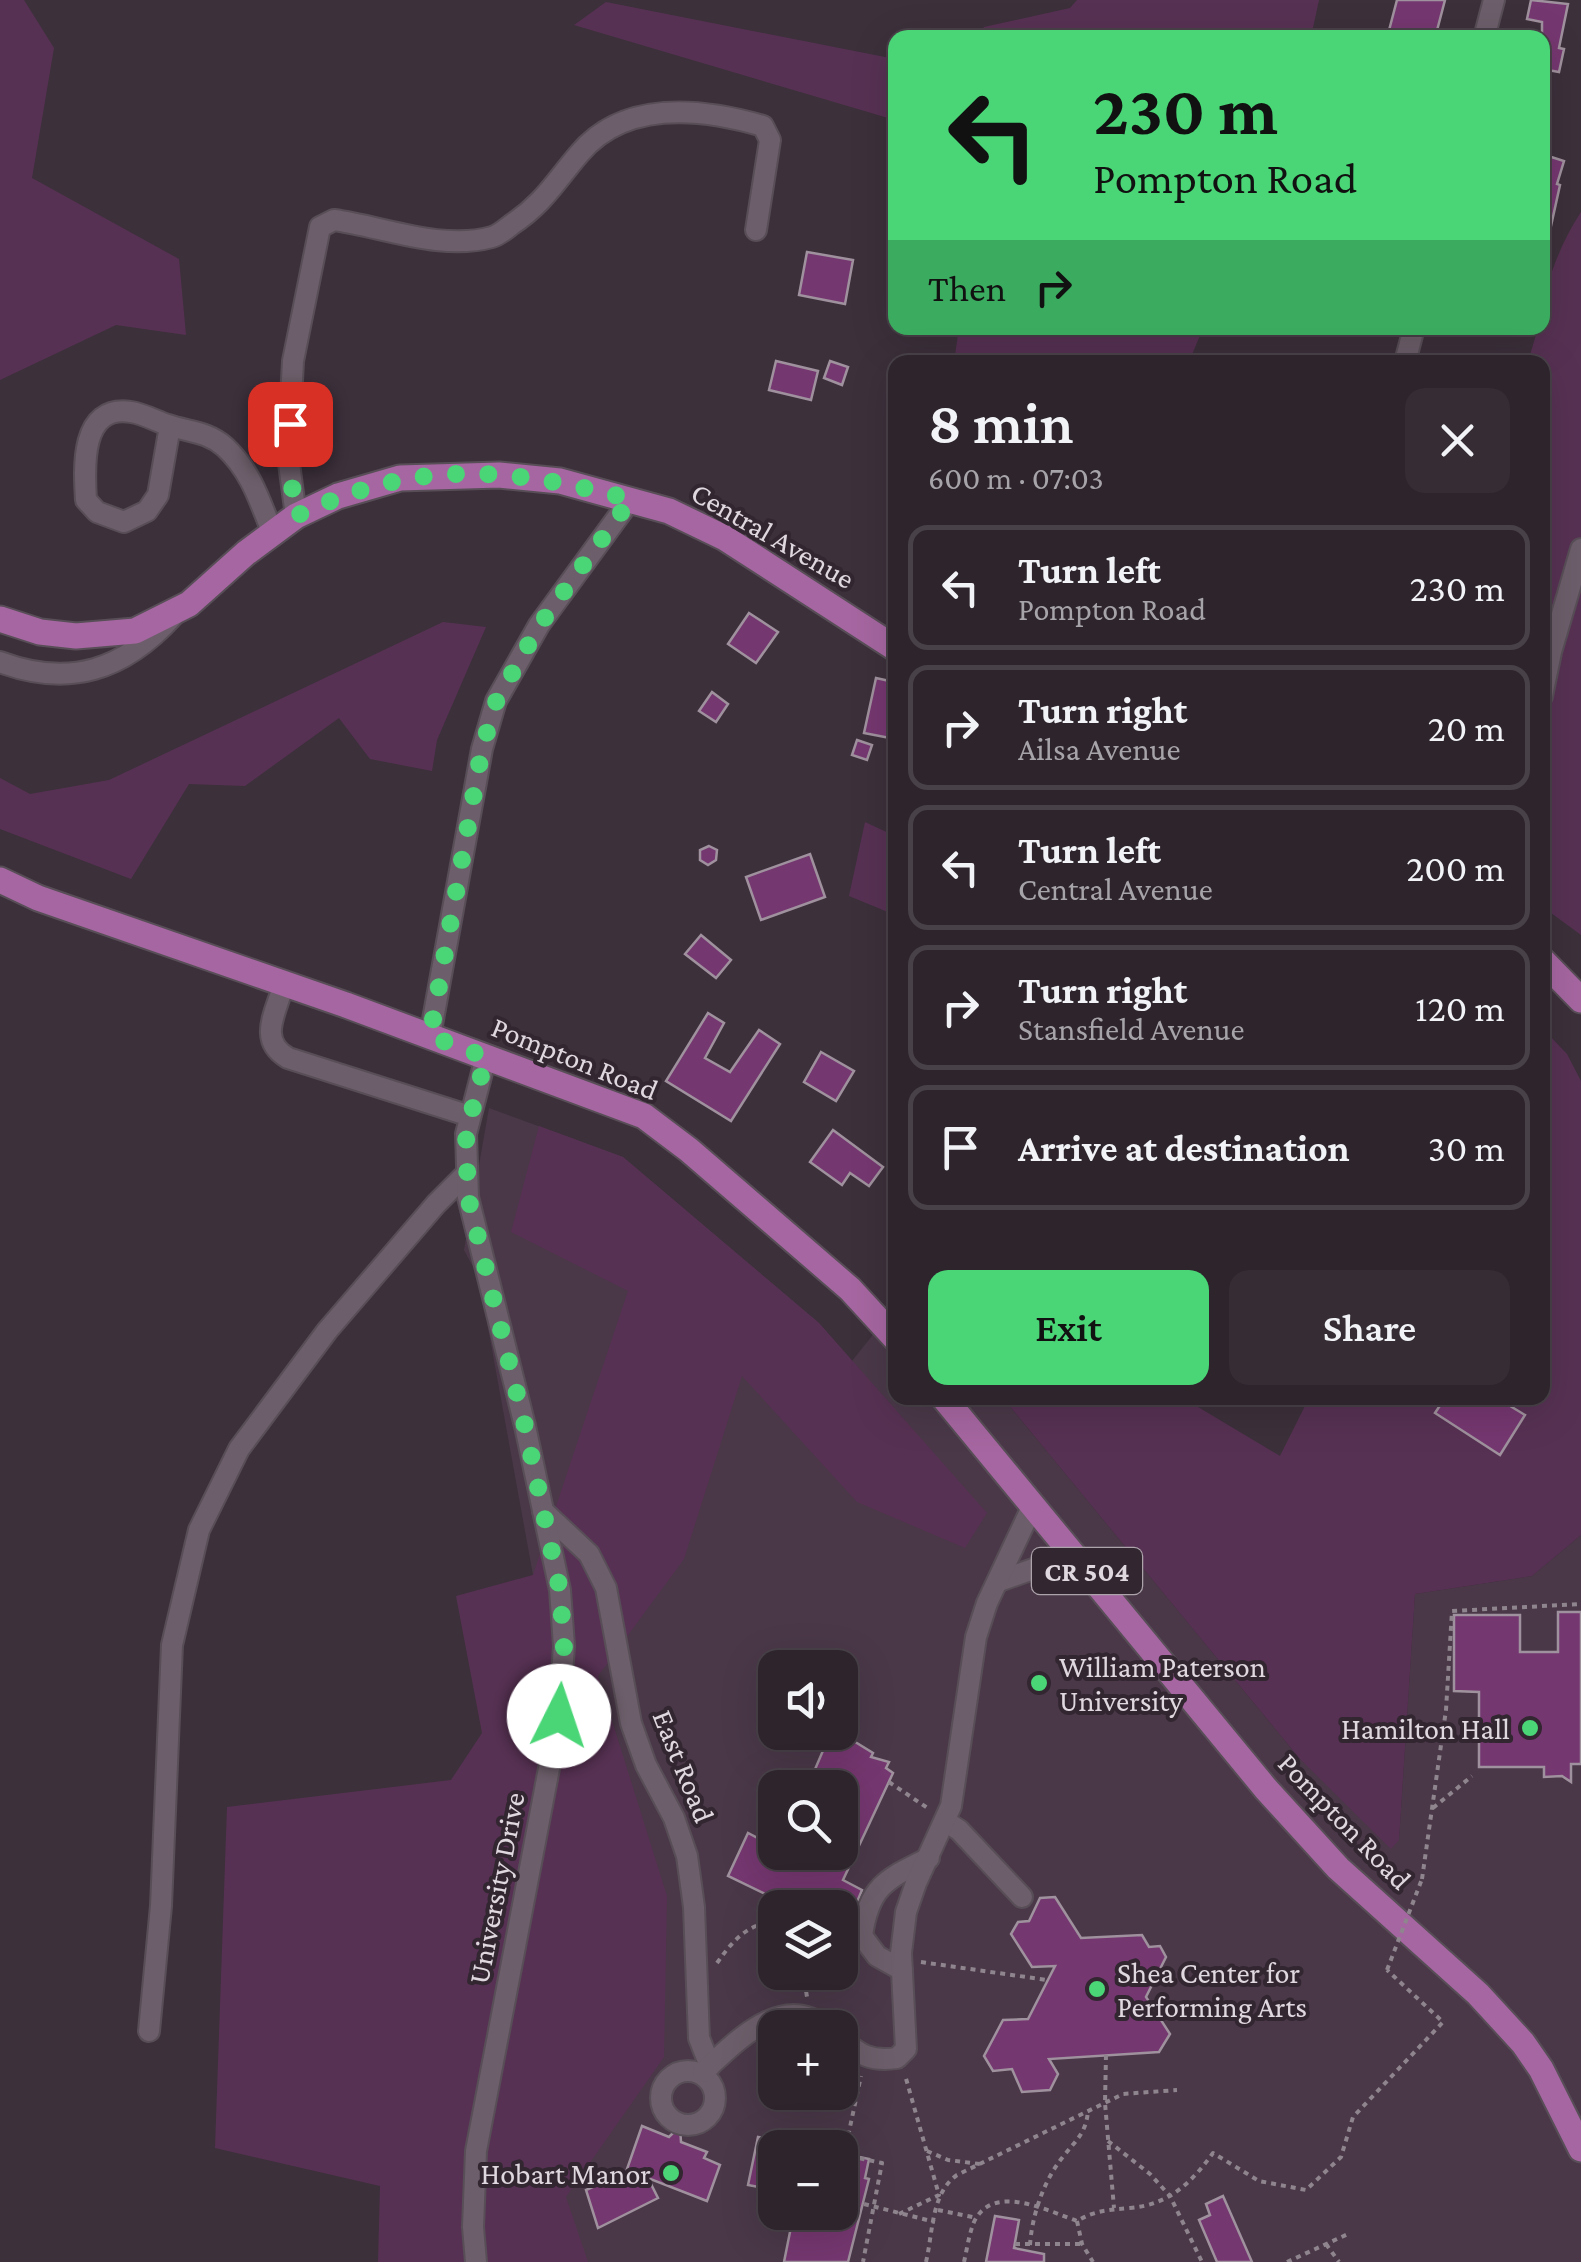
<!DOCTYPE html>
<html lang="en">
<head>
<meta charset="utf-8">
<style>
  :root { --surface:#2d242c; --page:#352c34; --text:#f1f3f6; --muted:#a7a4a9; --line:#484148; --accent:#4ad677 }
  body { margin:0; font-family:"Crimson Pro",serif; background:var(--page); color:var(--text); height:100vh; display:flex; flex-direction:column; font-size:38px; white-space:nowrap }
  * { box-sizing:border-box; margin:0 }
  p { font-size:32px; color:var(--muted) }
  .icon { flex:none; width:55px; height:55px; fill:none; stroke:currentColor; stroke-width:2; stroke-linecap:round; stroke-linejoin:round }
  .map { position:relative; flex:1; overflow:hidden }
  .side { position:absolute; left:888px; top:355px; width:662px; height:1050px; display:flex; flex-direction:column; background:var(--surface); border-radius:20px; box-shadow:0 10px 40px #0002,0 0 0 2px var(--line) }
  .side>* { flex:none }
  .banner { position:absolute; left:888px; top:30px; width:662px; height:305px; border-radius:20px; box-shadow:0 10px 40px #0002,0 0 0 2px var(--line); background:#4ad677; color:#111; overflow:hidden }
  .fabs { position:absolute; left:758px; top:1650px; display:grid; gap:20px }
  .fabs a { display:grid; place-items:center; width:100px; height:100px; border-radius:20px; background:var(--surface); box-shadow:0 10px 40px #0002,0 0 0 2px var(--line); font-size:50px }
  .pin { position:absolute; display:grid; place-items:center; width:85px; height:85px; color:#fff; margin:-42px; border-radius:20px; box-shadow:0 5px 15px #0006 }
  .me { position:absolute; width:110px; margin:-55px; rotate:4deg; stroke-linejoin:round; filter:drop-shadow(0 0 8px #0008) }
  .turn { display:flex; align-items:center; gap:35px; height:210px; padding:0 40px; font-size:45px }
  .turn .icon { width:130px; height:130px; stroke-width:2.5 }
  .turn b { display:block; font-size:70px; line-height:85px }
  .then { display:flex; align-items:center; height:95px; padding:0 40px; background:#0003; gap:20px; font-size:38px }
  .round { display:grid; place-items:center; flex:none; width:105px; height:105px; border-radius:20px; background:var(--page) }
  .overview { display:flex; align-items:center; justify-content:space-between; height:170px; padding:0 40px }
  h1 { font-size:60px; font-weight:600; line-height:75px }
  .primary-button { display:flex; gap:20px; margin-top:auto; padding:20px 40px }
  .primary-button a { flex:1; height:115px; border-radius:20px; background:var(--accent); color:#111; font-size:40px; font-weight:600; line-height:115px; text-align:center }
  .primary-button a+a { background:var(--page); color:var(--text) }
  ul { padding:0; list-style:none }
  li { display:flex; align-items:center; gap:30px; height:125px; margin:0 20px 15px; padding:0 20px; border:5px solid var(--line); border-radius:20px }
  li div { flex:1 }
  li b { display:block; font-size:38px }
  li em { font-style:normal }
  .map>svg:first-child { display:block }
  .built { fill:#4a3848; fill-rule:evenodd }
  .green { fill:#573153 }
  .building { fill:#753770; stroke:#9f919d; stroke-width:2.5 }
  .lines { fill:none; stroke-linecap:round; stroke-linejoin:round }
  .minor-casing { stroke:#584e57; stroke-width:24 }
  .major-casing { stroke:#584e57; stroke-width:29 }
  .path { stroke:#8f858e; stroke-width:4; stroke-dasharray:5 5; stroke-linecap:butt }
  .minor { stroke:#6c5e6a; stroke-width:20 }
  .major { stroke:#a666a1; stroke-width:25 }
  .path-bridge { stroke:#8f858e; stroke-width:4; stroke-dasharray:5 5; stroke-linecap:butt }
  .route { stroke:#4ad677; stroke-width:18; stroke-dasharray:0 32.4 }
  .poi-dot { fill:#4ad677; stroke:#322631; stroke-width:4 }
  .labels { text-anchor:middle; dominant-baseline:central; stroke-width:8; stroke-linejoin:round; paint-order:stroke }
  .shield { fill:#322631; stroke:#aca3ab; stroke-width:2.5 }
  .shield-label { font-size:28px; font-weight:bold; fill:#e0d8df }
  .street-label { font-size:30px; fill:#e0d8df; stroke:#322631 }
  .poi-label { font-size:30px; fill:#e0d8df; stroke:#322631; text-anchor:start }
</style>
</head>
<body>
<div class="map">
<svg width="1581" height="2262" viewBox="0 0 1581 2262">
  <rect width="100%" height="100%" fill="#3c303b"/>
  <path class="built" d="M489 1108 623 1157 819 1323 852 1361 895 1307V1398H1003L1300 1759 1399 1840 1415 1594 1532 1576 1581 1535V2262H453L533 1575 479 1278 464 1250ZM775 1668H840V1732H775ZM775 1788H840V1852H775ZM775 1908H840V1972H775ZM775 2028H840V2092H775ZM775 2148H840V2212H775Z"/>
  <g class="green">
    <polygon points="0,0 24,0 54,48 32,178 179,259 186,335 116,325 0,380"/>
    <polygon points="1077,0 1319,0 1311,37 976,37 984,27 1070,8"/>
    <polygon points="606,2 895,59 895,120 574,25"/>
    <path d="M1581 212V935L1543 907 1542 362H1528L1538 328H1542C1543 286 1559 246 1581 212Z"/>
    <polygon points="959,328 1203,328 1189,362 954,362"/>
    <polygon points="443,622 486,627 437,740 432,771 370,759 339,718 245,786 189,784 131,879 0,829 0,778 30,794 109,780"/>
    <polygon points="865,822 895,836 895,915 849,896"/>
    <polygon points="1543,1029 1567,1054 1581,1081 1581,1535 1532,1576 1415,1594 1399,1840 1391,1849 1300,1759 1003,1398 1183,1398 1280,1456 1309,1398 1542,1398"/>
    <polygon points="539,1126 623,1157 819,1323 987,1513 965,1548 857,1502 742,1376 684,1559 598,1676 667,1896 664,2057 566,2197 588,2262 378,2262 380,2186 215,2148 227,1807 451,1780 482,1733 456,1596 533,1575 628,1291 511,1232"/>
  </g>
  <g class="building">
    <polygon points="1397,0 1445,0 1435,38 1387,38"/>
    <polygon points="1531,0 1568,4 1559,48 1564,49 1559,72 1542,69 1542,22 1527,19"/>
    <polygon points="1542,154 1564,161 1557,184 1560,185 1549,235 1542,234"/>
    <polygon points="807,252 853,260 845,304 799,295"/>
    <polygon points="776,361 818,371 811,400 769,390"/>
    <polygon points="830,361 848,367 842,385 824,378"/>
    <polygon points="749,613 778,632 756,663 728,644"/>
    <polygon points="876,678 894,682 892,693 895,694 895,739 864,733"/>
    <polygon points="712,692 728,704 716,722 699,711"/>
    <polygon points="857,740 872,745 867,760 852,755"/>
    <polygon points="709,846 717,850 716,860 708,865 700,860 700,850"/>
    <polygon points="810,854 825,897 761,920 746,877"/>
    <polygon points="701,935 731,960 716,978 685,954"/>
    <polygon points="708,1013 724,1023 705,1058 730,1072 759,1030 780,1044 731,1121 666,1081"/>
    <polygon points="821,1052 854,1071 836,1101 804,1082"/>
    <polygon points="833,1130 883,1167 869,1186 850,1173 842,1185 810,1162"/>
    <polygon points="1445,1398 1497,1398 1525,1415 1500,1455 1435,1413"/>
    <polygon points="1558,1612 1581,1612 1581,1764 1571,1764 1571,1782 1562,1776 1544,1777 1544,1767 1479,1767 1479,1692 1454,1691 1454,1615 1520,1615 1520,1652 1558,1652"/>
    <polygon points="831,1732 839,1732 873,1753 871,1757 889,1762 886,1768 893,1773 843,1880 862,1890 840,1943 840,1908 779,1908 782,1902 728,1876 748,1833 775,1847 775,1852 840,1852 840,1788 807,1788"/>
    <polygon points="1055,1897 1081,1938 1142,1935 1149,1947 1160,1946 1166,1957 1146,1997 1170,2034 1159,2052 1049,2059 1058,2074 1050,2090 1022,2092 1012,2069 993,2071 984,2056 1003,2020 1028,2019 1055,1966 1032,1967 1011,1934 1018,1922 1029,1921 1040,1898"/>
    <polygon points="642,2126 669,2137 680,2126 681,2142 707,2152 704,2158 720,2165 707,2201 648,2178 658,2198 598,2228 586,2190 626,2172"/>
    <polygon points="758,2137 775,2140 775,2190 748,2185"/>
    <polygon points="840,2153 869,2159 865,2178 869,2179 848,2262 784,2262 794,2212 840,2212"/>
    <polygon points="1223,2196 1252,2262 1217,2262 1199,2220 1210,2215 1206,2204"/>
    <polygon points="995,2216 1019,2220 1014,2248 1044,2254 1044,2262 986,2262"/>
  </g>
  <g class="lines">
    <defs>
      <g id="minor">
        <polyline points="1484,38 1494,0"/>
        <polyline points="1405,362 1414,328"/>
        <path d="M170 426 158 495 147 511 124 522 97 512 86 500C84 468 80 404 131 412 144 414 156 421 168 425 188 432 207 431 225 447 251 471 260 502 273 534"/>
        <path d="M296 516 288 456 293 361 320 227 334 220C384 227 441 251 492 237 499 235 506 229 511 225 544 203 555 182 579 154 624 100 701 108 763 126L770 140 756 230"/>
        <path d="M0 662C70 688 124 670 173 616"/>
        <polyline points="1542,696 1551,652 1581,549"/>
        <path d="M284 983C276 1013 257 1040 288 1058L470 1116"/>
        <polyline points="430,1036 482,749 496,701 539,625 631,499"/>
        <polyline points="543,1511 589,1554 606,1588 631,1723 646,1765 674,1818 687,1856 694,1907 699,2038 710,2066"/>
        <polyline points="999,1581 1036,1568 1080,1563"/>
        <polyline points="945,1821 959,1830 1022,1897"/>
        <path d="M902 1970 877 1956 862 1936C869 1886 886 1879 929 1858"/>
        <polyline points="149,2031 161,1906 172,1645 199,1530 239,1449 327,1331 436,1204 467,1173"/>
        <path d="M840 2038C860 2055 871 2062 897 2058L906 2049 901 1953 906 1912 916 1883 951 1806 976 1637 987 1603 1033 1505"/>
        <circle cx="688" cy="2098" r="27"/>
        <path d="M703 2072C736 2042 782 1991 827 2028"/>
        <polyline points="476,2262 473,2227 476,2151 559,1716 564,1646 560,1590 525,1426 468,1197 466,1134 486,1057"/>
      </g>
      <g id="major">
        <polyline points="0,619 40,632 76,636 135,631 189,604 246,553 296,516 338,496 400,478 499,475 560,481 669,511 725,538 895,648"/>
        <polyline points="0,880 38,898 346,1005 644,1116 689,1150 850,1289 895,1338"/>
        <polyline points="1542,960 1581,1000"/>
        <polyline points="944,1398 1266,1789 1338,1868 1478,1994 1523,2043 1541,2069 1581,2149"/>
      </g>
    </defs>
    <use href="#minor" class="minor-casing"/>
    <use href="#major" class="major-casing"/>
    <g class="path">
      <polyline points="889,1782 929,1809"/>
      <polyline points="1433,1808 1472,1776"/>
      <polyline points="1422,1879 1446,1710 1452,1611 1581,1604"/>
      <polyline points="921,1962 1047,1980"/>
      <path d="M717 1963C734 1939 746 1926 775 1920"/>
      <polyline points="803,1972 807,1997"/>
      <polyline points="1106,2055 1105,2103 1114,2208"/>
      <polyline points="1108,2141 1150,2174 1170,2196 1202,2262"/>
      <polyline points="927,2151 948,2160 980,2164"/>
      <polyline points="840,2154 882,2163 863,2262"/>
      <polyline points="844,2155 861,2076"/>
      <polyline points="864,2204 935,2222"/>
      <polyline points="938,2210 977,2218"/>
      <polyline points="899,2214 939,2195 905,2075"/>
      <polyline points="1077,2221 1082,2244 1093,2262"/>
      <polyline points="1015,2244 1082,2244"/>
      <polyline points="1326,2244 1339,2262"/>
      <path d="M1030 2245C1032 2216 1043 2182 1062 2158 1075 2141 1086 2134 1088 2111"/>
      <path d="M926 2262C933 2233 931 2193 957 2175L1123 2094 1177 2090"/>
      <path d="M964 2262C967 2249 969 2234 974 2222 993 2182 1048 2211 1077 2221 1096 2210 1109 2210 1130 2208 1169 2205 1192 2182 1213 2153L1259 2181 1306 2190 1341 2157 1353 2117 1443 2022 1387 1970"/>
      <polyline points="1287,2262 1348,2234"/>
    </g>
    <use href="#minor" class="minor"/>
    <use href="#major" class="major"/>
    <polyline class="path-bridge" points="1387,1970 1422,1879"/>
  </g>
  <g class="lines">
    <path class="route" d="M290 424 288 456 296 516C418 458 504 467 631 499L539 626 496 702 482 749 430 1036 486 1057 466 1134 468 1197 525 1426 560 1590 564 1646 559 1716"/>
  </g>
  <g class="poi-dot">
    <circle cx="1039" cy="1683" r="10"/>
    <circle cx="1530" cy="1728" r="10"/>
    <circle cx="1097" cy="1989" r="10"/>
    <circle cx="671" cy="2173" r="10"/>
  </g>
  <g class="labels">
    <rect class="shield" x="1032" y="1548" width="110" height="46" rx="8"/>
    <g class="shield-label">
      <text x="1087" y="1571">CR 504</text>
    </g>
    <g class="street-label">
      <text transform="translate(773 535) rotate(30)">Central Avenue</text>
      <text transform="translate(575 1058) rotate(22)">Pompton Road</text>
      <text transform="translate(684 1766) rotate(68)">East Road</text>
      <text transform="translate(1345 1821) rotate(46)">Pompton Road</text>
      <text transform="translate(496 1888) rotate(-79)">University Drive</text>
    </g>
    <g class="poi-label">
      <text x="1059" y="1666">William Paterson<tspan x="1059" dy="34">University</tspan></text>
      <text x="1510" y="1728" text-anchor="end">Hamilton Hall</text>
      <text x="1117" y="1972">Shea Center for<tspan x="1117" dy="34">Performing Arts</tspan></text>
      <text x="651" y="2173" text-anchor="end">Hobart Manor</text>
    </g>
  </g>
</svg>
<div class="fabs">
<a><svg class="icon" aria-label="sound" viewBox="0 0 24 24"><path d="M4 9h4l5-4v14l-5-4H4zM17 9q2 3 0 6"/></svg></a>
<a><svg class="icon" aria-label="search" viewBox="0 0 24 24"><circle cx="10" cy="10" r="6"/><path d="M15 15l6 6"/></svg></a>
<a><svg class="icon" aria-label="layers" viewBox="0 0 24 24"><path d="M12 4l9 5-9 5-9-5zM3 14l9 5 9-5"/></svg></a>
<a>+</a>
<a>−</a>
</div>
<div class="pin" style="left:290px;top:424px;background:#d93025"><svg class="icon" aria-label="arrive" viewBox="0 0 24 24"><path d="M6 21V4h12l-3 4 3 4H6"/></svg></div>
<svg class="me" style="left:559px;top:1716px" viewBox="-20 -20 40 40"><circle r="19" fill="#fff"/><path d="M0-13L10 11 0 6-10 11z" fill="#4ad677"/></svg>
<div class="banner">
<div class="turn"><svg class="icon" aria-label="left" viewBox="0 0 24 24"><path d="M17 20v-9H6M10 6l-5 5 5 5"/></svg><div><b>230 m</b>Pompton Road</div></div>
<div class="then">Then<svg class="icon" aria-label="right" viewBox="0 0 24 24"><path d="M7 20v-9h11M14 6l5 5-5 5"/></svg></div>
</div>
<section class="side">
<div class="overview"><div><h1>8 min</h1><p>600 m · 07:03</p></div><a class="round"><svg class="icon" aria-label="close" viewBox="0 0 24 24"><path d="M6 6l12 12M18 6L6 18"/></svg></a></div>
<ul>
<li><svg class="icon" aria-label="left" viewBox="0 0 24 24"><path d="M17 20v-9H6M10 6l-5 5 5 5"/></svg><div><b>Turn left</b><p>Pompton Road</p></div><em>230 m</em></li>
<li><svg class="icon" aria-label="right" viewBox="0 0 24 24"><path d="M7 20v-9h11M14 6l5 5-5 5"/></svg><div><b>Turn right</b><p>Ailsa Avenue</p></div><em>20 m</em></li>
<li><svg class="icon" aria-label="left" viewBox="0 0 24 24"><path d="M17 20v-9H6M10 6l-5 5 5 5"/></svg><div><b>Turn left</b><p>Central Avenue</p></div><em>200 m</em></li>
<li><svg class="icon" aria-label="right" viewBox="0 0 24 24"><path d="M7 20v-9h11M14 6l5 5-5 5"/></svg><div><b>Turn right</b><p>Stansfield Avenue</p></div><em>120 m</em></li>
<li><svg class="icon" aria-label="arrive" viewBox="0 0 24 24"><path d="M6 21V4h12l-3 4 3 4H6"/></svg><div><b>Arrive at destination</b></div><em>30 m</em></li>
</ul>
<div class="primary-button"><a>Exit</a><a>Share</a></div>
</section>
</div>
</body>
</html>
